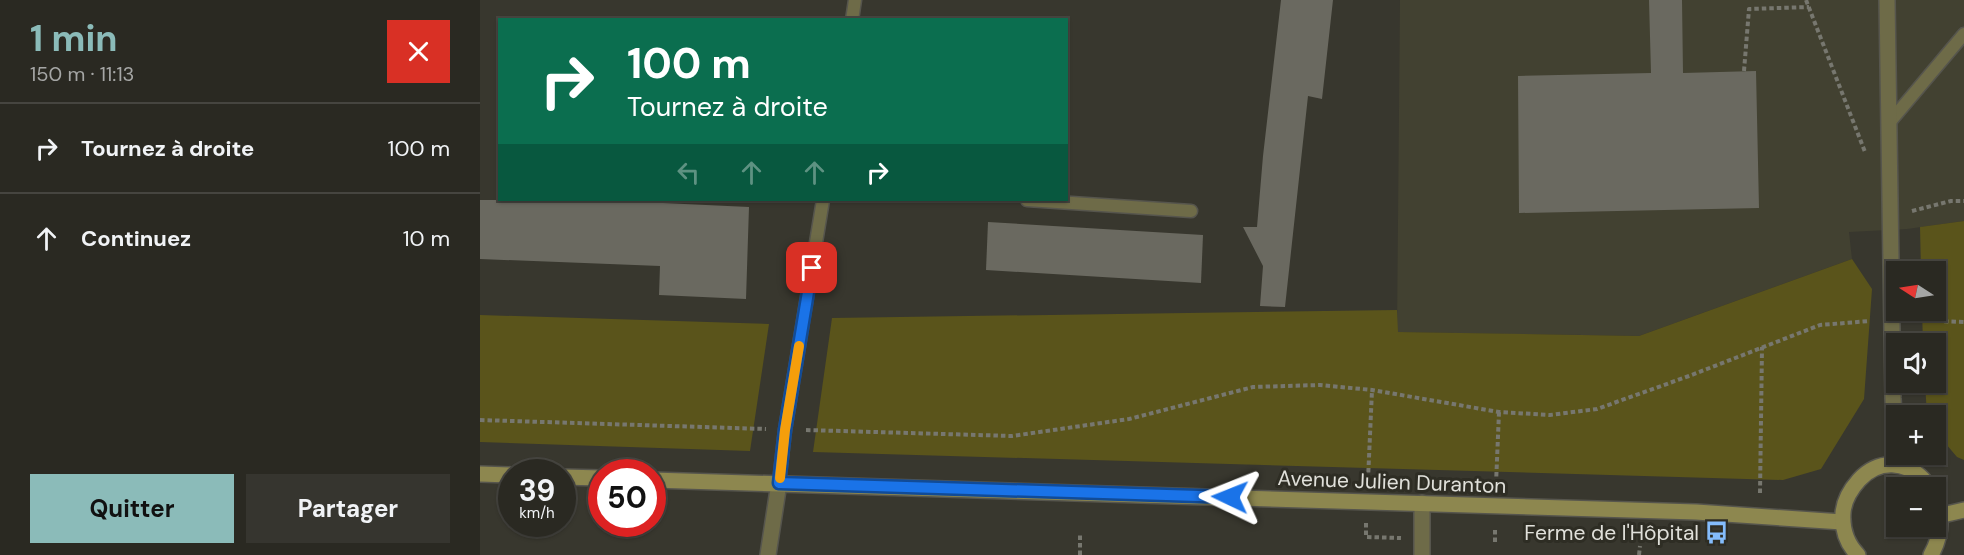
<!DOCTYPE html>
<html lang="fr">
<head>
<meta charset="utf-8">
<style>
  :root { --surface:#2a2922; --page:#36352f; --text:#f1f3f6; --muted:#a5a6a5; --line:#464540; --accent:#8bbbb9 }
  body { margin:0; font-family:"DM Sans",sans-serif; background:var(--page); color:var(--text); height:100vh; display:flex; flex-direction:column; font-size:22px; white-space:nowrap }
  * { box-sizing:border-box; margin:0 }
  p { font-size:20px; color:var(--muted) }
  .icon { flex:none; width:33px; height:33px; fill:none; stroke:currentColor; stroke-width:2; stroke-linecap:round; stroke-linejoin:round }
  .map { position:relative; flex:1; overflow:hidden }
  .drawer { display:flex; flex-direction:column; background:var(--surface); width:480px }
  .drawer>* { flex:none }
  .hud { position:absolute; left:18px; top:18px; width:570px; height:183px; border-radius:0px; box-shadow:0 2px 4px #0004,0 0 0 2px var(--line); background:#0b6e4f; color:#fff; overflow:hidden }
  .needle { width:39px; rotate:282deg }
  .buttons { position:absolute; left:1406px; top:261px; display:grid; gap:12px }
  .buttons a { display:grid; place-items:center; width:60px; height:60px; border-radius:0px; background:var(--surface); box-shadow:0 2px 4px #0004,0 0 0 2px var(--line); font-size:30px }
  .speed { position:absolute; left:18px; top:459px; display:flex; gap:12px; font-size:30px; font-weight:700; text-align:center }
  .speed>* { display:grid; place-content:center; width:78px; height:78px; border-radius:50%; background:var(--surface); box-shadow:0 2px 4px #0004,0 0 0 2px var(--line); line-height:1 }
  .speed small { font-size:15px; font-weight:400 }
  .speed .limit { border:9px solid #d22; background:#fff; color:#111 }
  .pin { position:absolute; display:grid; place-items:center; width:51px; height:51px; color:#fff; margin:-26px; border-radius:12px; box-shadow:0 3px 9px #0006 }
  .me { position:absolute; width:66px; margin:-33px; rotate:272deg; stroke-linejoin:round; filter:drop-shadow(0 0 4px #0008) }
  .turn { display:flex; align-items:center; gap:21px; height:126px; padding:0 30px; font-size:27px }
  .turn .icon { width:78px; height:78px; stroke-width:2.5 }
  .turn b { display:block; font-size:42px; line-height:51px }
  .lanes { display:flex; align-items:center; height:57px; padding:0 30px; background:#0003; justify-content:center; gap:30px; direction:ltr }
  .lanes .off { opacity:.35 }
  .round { display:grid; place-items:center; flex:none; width:63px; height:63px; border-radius:0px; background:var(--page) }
  .headline { display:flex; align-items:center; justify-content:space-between; height:102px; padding:0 30px }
  h1 { font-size:36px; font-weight:700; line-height:45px; color:var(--accent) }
  .primary-button { display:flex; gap:12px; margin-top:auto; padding:12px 30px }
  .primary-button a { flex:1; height:69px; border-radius:0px; background:var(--accent); color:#111; font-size:24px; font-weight:700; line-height:69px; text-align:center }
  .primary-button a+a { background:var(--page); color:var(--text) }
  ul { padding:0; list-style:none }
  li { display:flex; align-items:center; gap:18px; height:90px; padding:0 30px; border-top:2px solid var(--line) }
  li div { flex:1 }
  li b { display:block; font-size:22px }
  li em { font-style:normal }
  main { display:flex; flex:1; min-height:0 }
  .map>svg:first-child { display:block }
  .built { fill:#424131 }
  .green { fill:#5a541b }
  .building { fill:#6a6960 }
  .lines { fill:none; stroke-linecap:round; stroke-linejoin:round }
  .service-casing { stroke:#56554d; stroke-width:15 }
  .minor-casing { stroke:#56554d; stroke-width:18 }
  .secondary-casing { stroke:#56554d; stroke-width:18 }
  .path { stroke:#77776f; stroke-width:4; stroke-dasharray:4.5 3; stroke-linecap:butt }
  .service { stroke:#6e6b48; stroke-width:12 }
  .minor { stroke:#6e6b48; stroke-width:15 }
  .secondary { stroke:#8d874f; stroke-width:15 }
  .route-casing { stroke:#114b97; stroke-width:15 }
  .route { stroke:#1a73e8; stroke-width:10 }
  .slow { stroke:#f59e0b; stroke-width:10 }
  .labels { text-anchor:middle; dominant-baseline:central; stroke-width:6; stroke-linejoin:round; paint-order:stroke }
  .street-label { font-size:21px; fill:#e0e0da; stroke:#2e2d24 }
  .poi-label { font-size:21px; fill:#e0e0da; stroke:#2e2d24; text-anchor:end }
</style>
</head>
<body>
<main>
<section class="drawer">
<div class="headline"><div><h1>1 min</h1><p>150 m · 11:13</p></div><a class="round" style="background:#d93025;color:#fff"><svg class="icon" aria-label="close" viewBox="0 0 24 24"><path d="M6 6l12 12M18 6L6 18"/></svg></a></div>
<ul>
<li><svg class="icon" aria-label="right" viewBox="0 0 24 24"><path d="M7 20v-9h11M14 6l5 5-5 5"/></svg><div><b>Tournez à droite</b></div><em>100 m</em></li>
<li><svg class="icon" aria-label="ahead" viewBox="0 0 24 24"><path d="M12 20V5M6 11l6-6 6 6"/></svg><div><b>Continuez</b></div><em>10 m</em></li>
</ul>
<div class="primary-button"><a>Quitter</a><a>Partager</a></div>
</section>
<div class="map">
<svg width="1484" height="555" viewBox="0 0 1484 555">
  <rect width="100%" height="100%" fill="#38372e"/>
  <polygon class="built" points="920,0 1484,0 1484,221 1427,229 1369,232 1372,259 1159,336 917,332"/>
  <g class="green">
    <polygon points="1484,221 1484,460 1477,457 1455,431 1455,416 1447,415 1445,383 1455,382 1455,344 1443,343 1442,311 1455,310 1455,272 1441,271 1440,227"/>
    <polygon points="1372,259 1392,289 1384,399 1341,469 1303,480 333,452 352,318 917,310 918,332 1159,336"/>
    <polygon points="0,315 289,324 270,451 0,442"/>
  </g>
  <g class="building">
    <polygon points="801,0 853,0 842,99 828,96 805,307 780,306 783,266 763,227 777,227 783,156"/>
    <polygon points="1169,0 1202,0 1203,73 1276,71 1279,208 1039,213 1038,76 1171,73"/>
    <polygon points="0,200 183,200 183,203 269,207 266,299 179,295 180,266 0,259"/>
    <polygon points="508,222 723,235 721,283 506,270"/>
  </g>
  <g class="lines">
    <defs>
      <g id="service">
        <polyline points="372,20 375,0"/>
        <polyline points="1409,123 1484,34"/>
        <polyline points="547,200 711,211"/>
        <polyline points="299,483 305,430 343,200"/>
      </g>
      <g id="minor">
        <polyline points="1407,0 1413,398 1417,465"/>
        <polyline points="288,555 299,483"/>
        <polyline points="942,555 942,503"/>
      </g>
      <g id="secondary">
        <polyline points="0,474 32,475"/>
        <polyline points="82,477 122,478"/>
        <polyline points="172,480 1216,512 1362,522"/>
        <polyline points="1467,514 1484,510"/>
        <path d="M1378 555C1367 544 1362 529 1363 513 1364 500 1370 490 1379 480 1420 436 1484 496 1451 555"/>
      </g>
    </defs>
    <use href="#service" class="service-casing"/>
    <use href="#minor" class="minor-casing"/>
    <use href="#secondary" class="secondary-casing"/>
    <g class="path">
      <polyline points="1326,0 1385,152"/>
      <polyline points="1264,71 1269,9 1329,7"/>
      <polyline points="1432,211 1471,201 1484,201"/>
      <polyline points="1434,320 1484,322"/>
      <polyline points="0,420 286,429"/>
      <polyline points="326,430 532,436 649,419 773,387 840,385 892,390 1019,412 1070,415 1117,409 1209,376 1340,325 1390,321"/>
      <polyline points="888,480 892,390"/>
      <polyline points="1016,484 1019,412"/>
      <polyline points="1280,493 1282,347"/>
      <polyline points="886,523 886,537 921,538"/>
      <polyline points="1015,542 1015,527"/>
      <polyline points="600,555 600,534"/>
      <polyline points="1159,555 1160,546"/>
    </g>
    <use href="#service" class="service"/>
    <use href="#minor" class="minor"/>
    <use href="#secondary" class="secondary"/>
  </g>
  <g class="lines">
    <defs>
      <polyline id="route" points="332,268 305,430 299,483 750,497"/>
    </defs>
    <use href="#route" class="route-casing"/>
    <use href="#route" class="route"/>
    <polyline class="slow" points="300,478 305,430 319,346"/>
  </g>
  <defs>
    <symbol id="bus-bare" viewBox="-9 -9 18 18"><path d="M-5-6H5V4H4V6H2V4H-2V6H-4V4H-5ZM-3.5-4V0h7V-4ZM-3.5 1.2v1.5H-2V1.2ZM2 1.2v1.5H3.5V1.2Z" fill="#84bcfb" stroke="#2e2d24" stroke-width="2.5" paint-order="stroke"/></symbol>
  </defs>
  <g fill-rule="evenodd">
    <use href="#bus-bare" x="1220" y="516" width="33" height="33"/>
  </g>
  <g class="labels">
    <g class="street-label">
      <text transform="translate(912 482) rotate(2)">Avenue Julien Duranton</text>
    </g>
    <g class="poi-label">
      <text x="1219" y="533">Ferme de l'Hôpital</text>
    </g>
  </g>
</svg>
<div class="buttons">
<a><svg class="needle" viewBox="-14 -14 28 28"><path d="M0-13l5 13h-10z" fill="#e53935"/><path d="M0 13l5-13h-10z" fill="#a5a6a5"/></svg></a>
<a><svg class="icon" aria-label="sound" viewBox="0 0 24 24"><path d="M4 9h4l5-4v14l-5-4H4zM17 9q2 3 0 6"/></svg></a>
<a>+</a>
<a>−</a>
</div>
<div class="speed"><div>39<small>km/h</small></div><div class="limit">50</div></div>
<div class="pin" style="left:332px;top:268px;background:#d93025"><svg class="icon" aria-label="arrive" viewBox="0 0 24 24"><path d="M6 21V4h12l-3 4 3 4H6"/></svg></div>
<svg class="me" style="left:750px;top:497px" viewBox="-20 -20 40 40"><path d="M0-17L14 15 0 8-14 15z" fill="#1a73e8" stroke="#fff" stroke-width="4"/></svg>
<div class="hud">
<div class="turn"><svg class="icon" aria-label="right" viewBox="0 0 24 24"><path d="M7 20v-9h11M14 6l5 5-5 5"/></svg><div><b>100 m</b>Tournez à droite</div></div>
<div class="lanes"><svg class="icon off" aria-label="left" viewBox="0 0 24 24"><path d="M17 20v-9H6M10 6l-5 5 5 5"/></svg><svg class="icon off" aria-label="ahead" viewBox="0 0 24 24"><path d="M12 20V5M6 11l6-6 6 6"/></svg><svg class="icon off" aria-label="ahead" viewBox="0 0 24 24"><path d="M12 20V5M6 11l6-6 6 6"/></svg><svg class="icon" aria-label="right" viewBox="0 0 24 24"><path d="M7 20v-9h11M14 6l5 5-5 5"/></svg></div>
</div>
</div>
</main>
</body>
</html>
